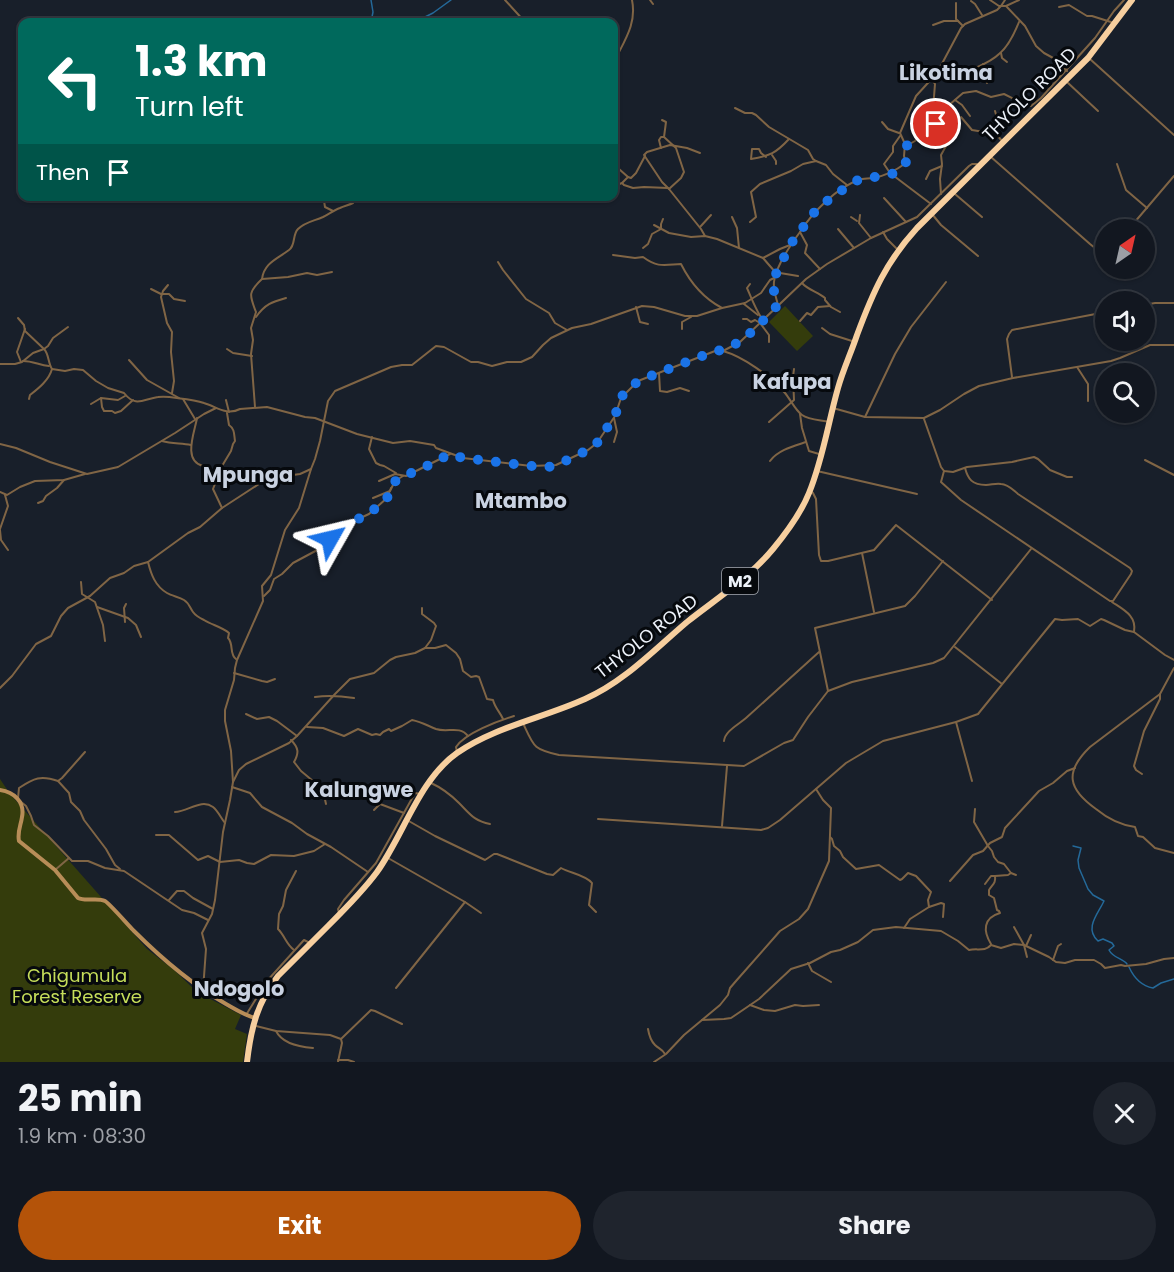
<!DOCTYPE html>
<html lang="en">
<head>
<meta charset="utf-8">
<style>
  :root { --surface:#121720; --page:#1f242d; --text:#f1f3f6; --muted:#9c9fa5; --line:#31363e; --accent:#b45309 }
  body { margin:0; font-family:Poppins,sans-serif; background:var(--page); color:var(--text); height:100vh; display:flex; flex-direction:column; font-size:22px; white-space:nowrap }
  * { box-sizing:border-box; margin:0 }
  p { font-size:20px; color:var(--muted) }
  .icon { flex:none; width:33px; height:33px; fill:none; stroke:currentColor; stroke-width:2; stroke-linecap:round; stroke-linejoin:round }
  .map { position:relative; height:1062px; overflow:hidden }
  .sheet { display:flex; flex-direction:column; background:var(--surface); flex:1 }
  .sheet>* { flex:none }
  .guide { position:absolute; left:18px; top:18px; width:600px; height:183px; border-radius:12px; box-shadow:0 2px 4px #0004,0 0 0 2px var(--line); background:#00695c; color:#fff; overflow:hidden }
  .needle { width:39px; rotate:34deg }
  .tools { position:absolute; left:1095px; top:219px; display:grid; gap:12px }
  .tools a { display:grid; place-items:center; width:60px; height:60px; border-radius:50%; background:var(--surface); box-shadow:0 2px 4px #0004,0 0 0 2px var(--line); font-size:30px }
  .pin { position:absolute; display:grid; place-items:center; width:51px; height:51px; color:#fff; margin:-26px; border:3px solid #fff; border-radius:50%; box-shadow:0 2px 6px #0007 }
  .me { position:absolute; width:66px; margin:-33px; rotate:53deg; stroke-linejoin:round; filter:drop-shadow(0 0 4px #0008) }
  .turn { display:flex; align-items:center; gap:21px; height:126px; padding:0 18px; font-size:27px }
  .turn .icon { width:78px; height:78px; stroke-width:2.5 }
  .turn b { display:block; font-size:42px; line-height:51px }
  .then { display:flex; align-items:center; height:57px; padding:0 18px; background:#0003; gap:12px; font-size:22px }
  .round { display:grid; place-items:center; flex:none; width:63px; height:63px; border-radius:32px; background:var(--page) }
  .headline { display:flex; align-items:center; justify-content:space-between; height:102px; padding:0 18px }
  h1 { font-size:36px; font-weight:700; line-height:45px }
  .action { display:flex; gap:12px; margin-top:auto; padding:12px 18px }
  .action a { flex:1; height:69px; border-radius:36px; background:var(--accent); color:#fff; font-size:24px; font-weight:700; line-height:69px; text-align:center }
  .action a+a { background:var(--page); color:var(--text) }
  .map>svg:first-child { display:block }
  .green { fill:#343c0c }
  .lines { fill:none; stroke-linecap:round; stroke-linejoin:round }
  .stream { stroke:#246999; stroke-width:1.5 }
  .street { stroke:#806545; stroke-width:2 }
  .secondary { stroke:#b88d58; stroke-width:4 }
  .highway { stroke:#f7cf9f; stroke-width:6 }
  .route { stroke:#1a73e8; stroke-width:10; stroke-dasharray:0 18 }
  .labels { text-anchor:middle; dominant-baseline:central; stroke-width:6; stroke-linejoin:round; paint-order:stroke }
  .shield { fill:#06090d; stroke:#a7abb2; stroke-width:1.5 }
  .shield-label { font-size:16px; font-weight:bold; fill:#ecf1f9 }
  .street-label { font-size:18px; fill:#ecf1f9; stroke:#06090d }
  .park-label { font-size:18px; fill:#c6de5a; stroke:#06090d }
  .quarter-label { font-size:21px; font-weight:bold; fill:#c9d2e1; stroke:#06090d }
</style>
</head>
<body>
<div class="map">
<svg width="1174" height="1062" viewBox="0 0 1174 1062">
  <rect width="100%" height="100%" fill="#181f2a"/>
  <g class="green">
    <polygon points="785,306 813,336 797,351 769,322"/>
    <polygon points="0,779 10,794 147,949 174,970 197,992 241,1015 235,1029 247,1034 243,1062 0,1062"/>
  </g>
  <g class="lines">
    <g class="stream">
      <polyline points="371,0 373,12 371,22"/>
      <polyline points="394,22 414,20 417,21 433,13 451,0"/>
      <path d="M1073 846 1081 848 1078 860 1079 868 1088 889 1093 895 1104 901C1098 914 1084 928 1098 941L1103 939 1112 943 1114 946 1109 950C1113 958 1122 958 1127 964"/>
      <path d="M1129 967C1134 978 1142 986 1153 988L1161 983 1174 979"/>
    </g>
    <g class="street">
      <polyline points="505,0 525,22"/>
      <polyline points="650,0 653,4"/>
      <polyline points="990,0 999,6 1006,6 1025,26 1036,46 1044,53 1055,59 1067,71"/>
      <polyline points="971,1 975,4 982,15"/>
      <polyline points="956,3 956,19 963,26"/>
      <polyline points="1006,6 1019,0"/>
      <polyline points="1059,7 1069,5 1087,16 1092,16 1114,23"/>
      <polyline points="933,25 944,21 958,21"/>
      <polyline points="1001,53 1002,58 1007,62"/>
      <polyline points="1090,59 1174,135"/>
      <path d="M614 62C624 41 637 24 632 0"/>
      <polyline points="983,64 987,83"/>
      <path d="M969 71C979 66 991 62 999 54 1008 47 1015 32 1019 22"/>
      <polyline points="932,80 935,84 933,109 936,111 949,105 963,93 976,91 991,97 1004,94 1026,105 1031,106 1041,98 1095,38 1114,11 1124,0"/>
      <polyline points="1067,82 1098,111"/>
      <polyline points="955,100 962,105 970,116"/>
      <polyline points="735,108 745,113 752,113 756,115 769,127 808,150 813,159 816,161"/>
      <polyline points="995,111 998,121 996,134"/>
      <polyline points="961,117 972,130 996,134 1003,142"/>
      <polyline points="662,120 666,122 664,137 676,148 684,172 681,178 669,189"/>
      <polyline points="882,122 888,129 899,133"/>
      <polyline points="900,136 893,146 893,152 884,164 890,173 931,204"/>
      <polyline points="906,146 915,141 918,137 924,138 929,135 941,118"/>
      <polyline points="661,148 659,140 661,137 664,137"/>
      <polyline points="700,153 687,148 670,145 647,152 644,155 662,182 669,189 701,229 705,236"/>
      <polyline points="772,155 776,161 776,164"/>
      <path d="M766 157 761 153 759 149H752L751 159C770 156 776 153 789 139"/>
      <polyline points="991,157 1090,244 1100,252 1106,254"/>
      <polyline points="1117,164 1126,190 1147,208"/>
      <polyline points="614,168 619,169 628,177 622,183 617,185 614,188 614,198"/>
      <polyline points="628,177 631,178 636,173 645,156"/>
      <polyline points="926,179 930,171 942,166"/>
      <polyline points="622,183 624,185 633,188 644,187 668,188"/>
      <polyline points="941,194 940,179 942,164 941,155 946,146 956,135"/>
      <polyline points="955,194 982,217"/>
      <polyline points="327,196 324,201 325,207 333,211"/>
      <polyline points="884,198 906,222"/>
      <polyline points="354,201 373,196"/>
      <polyline points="932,214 941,225 978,256"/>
      <polyline points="860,215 859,223 871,238"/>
      <polyline points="732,217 737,228 739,248"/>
      <polyline points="851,217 857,221"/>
      <polyline points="750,222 756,217 751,192 760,184 791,171 803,164 816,161 826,165 833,174 847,185"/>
      <polyline points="654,225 669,233 691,237 705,236 717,239 763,258 780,249 790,245"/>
      <polyline points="700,227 711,215"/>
      <polyline points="838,229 854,248"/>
      <polyline points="1128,230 1174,176"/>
      <polyline points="883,232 887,239 898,250"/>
      <polyline points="643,248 648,244 652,234 661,229 661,224 663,219"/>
      <path d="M613 255 635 258 643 257C658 268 664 265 681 264 690 282 703 298 722 308"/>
      <polyline points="763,258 776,273"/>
      <polyline points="498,262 503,270 526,299 549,313 555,323 567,330"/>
      <path d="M820 269 805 253 807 245 800 232C812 213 837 187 859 180 863 178 868 179 873 178 886 176 895 171 906 163L904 156 905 144 900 133 916 96 937 73 961 28 965 24 997 10 1001 6 1005 0"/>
      <polyline points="776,274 780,273 798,276"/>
      <polyline points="262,279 288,277 307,273 317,275 332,272"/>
      <path d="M802 283C808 290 818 292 825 298V300L831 307 840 312"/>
      <path d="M750 284 747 288C751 297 757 313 763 320"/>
      <polyline points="168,285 163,291 161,297 167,323 172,332 171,352 174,381 172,393"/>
      <polyline points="151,289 161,294 169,294 174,299 185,301"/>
      <polyline points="744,304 758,315"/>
      <path d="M778 305C776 297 773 290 774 282 775 268 792 243 800 232"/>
      <polyline points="1144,305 1155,303 1174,303"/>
      <polyline points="636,307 640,322 648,324"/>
      <path d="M256 317C265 304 272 302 286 298"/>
      <polyline points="18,318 24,325 25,331 44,349 48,346 53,338 68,327"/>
      <polyline points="743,319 747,319 751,322 755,320 760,323 769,335 769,342"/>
      <polyline points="800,321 807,313 811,315 818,307 830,306"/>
      <polyline points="822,328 830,334 852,341"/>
      <polyline points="682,329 682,322 691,317"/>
      <polyline points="227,349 233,353 252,356"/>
      <path d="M723 351C744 357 770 376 785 393 790 399 796 411 802 415 809 420 821 420 829 422"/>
      <polyline points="129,360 147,380 179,398"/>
      <path d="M23 361C33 361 39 365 49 366"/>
      <polyline points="21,362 17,352 25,329"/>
      <path d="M0 364H15L22 362 33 353 44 349C49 354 48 363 52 369"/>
      <polyline points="1077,367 1088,384 1088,401"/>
      <polyline points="659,373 660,391 667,392 680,388 689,391"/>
      <polyline points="1012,377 1007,339 1009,334 1012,330 1106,312"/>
      <polyline points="125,396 118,400 101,398 102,407 104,411 112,411 115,413 121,411 133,400"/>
      <path d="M29 399 30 395C39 388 49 380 52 369L65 371 74 369 83 370 96 381 108 388 124 393C136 408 143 399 158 397 164 396 171 397 177 398 186 399 196 400 204 403 217 407 227 416 240 409L267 407 305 417 315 418 357 434 393 443 410 441 434 445 436 448 463 458 531 466 556 465 588 450 597 443 615 416 621 398 638 381 715 351H723L740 342 806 279 827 264 871 238 917 217 969 166 972 164H977"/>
      <polyline points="183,399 195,419"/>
      <polyline points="226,400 229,412"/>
      <polyline points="91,404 101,398"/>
      <path d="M255 407 251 354 253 340 251 328 256 312C250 296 247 293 262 279 264 263 277 259 289 250 296 245 292 235 298 229 305 222 314 221 323 217 329 214 334 210 340 208 344 206 349 205 353 203L356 196"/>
      <polyline points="833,408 865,417 924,418 940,410 964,394 979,386 1013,378 1111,361 1120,358 1150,345 1174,345"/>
      <polyline points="800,414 802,428 809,451 819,454"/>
      <polyline points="865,417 895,354 911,327 946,282"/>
      <path d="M197 418C195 431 182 461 203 466V469"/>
      <polyline points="924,419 941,467 944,471 953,472 967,467 1012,462 1034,457 1038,459 1050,470 1067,477 1072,477"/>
      <polyline points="769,422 794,400 793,377 794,369"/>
      <polyline points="372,437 369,449 376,463 380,465 384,466 396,473"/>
      <path d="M162 441C172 444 181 443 191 445"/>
      <polyline points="614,442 617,432 614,418"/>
      <polyline points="0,444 16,448 50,462 87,474 118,467 175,433 204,414 216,408"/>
      <polyline points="1145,460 1174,475"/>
      <path d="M770 461C778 450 794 446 806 442"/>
      <polyline points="817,471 917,494"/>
      <path d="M944 471 941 482 961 500 1110 601H1113L1131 574 1132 571 1130 568 1018 494C1013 490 1008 484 1001 484 996 483 991 485 986 485 972 485 968 479 965 468"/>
      <polyline points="379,481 395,474 406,476 450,454"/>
      <polyline points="811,491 813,493 816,499 819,555 821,561 828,561 874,550 896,525 992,600"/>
      <polyline points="0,492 7,495 20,487 35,481 64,480 85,474"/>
      <polyline points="373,498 390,491 395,481 403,476"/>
      <polyline points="38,503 43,501 46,496 57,488 64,480"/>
      <path d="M222 508 213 489 222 466 231 451 233 444 235 441C234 435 235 429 229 425L227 413"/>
      <polyline points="0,529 8,506 5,495"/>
      <polyline points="0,530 1,540 8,550"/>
      <polyline points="862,553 874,612"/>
      <path d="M148 562C151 574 155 586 167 593 172 596 179 597 184 600 189 603 190 608 193 612 195 615 200 618 204 620 212 625 222 627 229 633L228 638C234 644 229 654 236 659"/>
      <polyline points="81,582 82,594 95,602 103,625 105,641"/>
      <polyline points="264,596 270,590 274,579 282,574 293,563 321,548 343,526 369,514 387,498 391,488"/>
      <path d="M1112 602C1124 610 1137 616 1134 632"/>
      <polyline points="97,607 128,618 136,625 141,637"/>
      <polyline points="125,622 124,608 126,604"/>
      <polyline points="955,647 1002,684"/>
      <path d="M425 648H435L446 645 456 653 460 659 463 671 471 677 476 676 479 677 487 699 493 700C495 708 500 712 503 719"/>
      <path d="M1174 668 1160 694 1090 747C1064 772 1068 789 1096 809 1107 818 1120 825 1135 827L1138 836 1143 837 1155 848 1174 853"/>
      <polyline points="234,673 262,681 267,682 275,679"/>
      <polyline points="0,688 12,676 36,644 51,636 61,616 68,608 90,596 110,578 124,573 134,566 148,562 188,533 200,527 222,508 262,482 272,478 300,474 311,469 315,459 320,441 328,401 335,391 391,367 402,365 412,365 436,346 444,347 471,362 478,362 492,366 507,362 521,362 532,357 543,345 551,338 572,328 591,324 642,306 654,307 685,316 697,316 722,308 745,303 761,293 770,280 774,278"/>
      <polyline points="828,691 815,628 905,606 915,596 943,561"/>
      <path d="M315 697C328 695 341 696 354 698"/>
      <polyline points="246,714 257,719 269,717 277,721 297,736"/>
      <polyline points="956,722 972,781"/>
      <path d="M523 723C534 747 533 749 559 755L744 766 784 743 793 740 808 717 828 691 852 682 933 663 944 658 1031 549"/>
      <path d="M307 727 323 728 344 736 358 729 372 735 376 734 380 735 383 732 389 729 391 731 402 726 412 720C422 722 428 726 436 729 448 733 459 725 468 736"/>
      <path d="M291 740C299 748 299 753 294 762L301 771 319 786V792L324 795 326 804"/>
      <path d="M724 741C725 731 738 725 746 718L819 652"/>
      <path d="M457 752 456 747C465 733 498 721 514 716"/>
      <polyline points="1142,774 1136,770 1134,766 1144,731 1160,699 1160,694"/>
      <polyline points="58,781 69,793 71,802 80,811 84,820 106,849 115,865 120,869"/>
      <polyline points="233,782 239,770 246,764 289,743 297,736 335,694 350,679 374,673 390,660 396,657 415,653 425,648 431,640 436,626 434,623 422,614 422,608"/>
      <path d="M431 783C442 788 451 795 459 803 470 814 474 821 490 824"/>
      <polyline points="232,787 250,793 262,807 292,823 307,834 331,847 368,872"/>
      <path d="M18 798 19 788C34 778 41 775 58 781L62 778 85 752"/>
      <polyline points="20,801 26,806 31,816 34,825 48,836 72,861 88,861 105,868 124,871 182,910 194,913 208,920"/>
      <polyline points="975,809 974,822 988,846 992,851 994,857 998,862 1004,864 1011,873 1016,875"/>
      <polyline points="374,810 380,804 404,813"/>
      <path d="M175 812C188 812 201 798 213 807 218 811 221 818 225 823"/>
      <polyline points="598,819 761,830 768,828 780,820 846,763 883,741 956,722 978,714 1055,619 1062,620 1078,619 1090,626 1101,619 1104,620 1125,630 1134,632 1165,655 1174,660"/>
      <path d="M407 820 435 836 485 860 494 854H497L547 874 553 875 561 868C570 873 586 875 592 883L589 905 596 912"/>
      <polyline points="722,826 727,766"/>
      <polyline points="156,835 169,835 198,860 208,856 220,862 239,860 247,863 254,864 271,855 294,856 314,851 325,844"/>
      <polyline points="830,837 832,839 834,846 840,851 843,857 856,869 879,865 900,880 902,879 908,873 916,876 931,892 928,900 929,907 941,903 944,904 943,917"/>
      <polyline points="388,858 465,902 481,913"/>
      <polyline points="55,870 69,858"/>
      <polyline points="950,881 973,855 983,851 990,843 1002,837 1005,828 1039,791 1053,783 1067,771 1075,768"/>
      <polyline points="985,884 991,876 995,876"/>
      <polyline points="169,900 177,891 184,891 193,898 213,909"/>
      <polyline points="339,913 338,909 344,900 376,863 415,793 421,794"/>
      <polyline points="1014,927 1024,945 1027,957"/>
      <polyline points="904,928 910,919 929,907"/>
      <path d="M991 944C983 931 983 918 1000 913L999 911 997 910 994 898 989 895V890C993 884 996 883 995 876L1008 875 1011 873"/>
      <polyline points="1026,946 1031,935"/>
      <path d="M294 950C286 944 285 936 278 929L279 914 283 906 286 890 296 871"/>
      <polyline points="1053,960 1058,946 1061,944"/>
      <polyline points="808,963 812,971 831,982"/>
      <polyline points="396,988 465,902"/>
      <polyline points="203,990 206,949 202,933 212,914 215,900 223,832 230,800 233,782 231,751 225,721 225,710 234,680 235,668 237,660 263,601 262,586 271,575 285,530 299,508 311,469"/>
      <polyline points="750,1005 764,1010 775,1011 795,1005 803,1006 819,1005"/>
      <polyline points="246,1015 267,981 304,940 310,943"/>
      <path d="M702 1020 724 1019 731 1018 759 999 791 969 810 963 831 952 840 950 858 942 873 930 896 927 941 931 958 941 969 950C977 948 985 952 991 945L1001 948 1014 944 1024 945 1049 957 1056 962 1065 963 1075 960H1094L1101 964 1105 968 1121 965 1125 966 1146 964 1164 959 1174 958"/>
      <polyline points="256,1026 276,1031 330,1035 341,1039"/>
      <path d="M648 1029C649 1035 651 1041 655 1045 659 1049 662 1049 665 1054"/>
      <path d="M276 1031C282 1043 300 1047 313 1048"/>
      <polyline points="338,1060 348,1060 354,1062"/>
      <polyline points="338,1062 342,1043 341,1039 371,1010 375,1011 402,1024"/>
      <polyline points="654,1062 666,1054 684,1035 720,1005 728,995 730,988 736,981 780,931 799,919 808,909 829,861 831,808 823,800 816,789"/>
    </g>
    <path class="secondary" d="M0 790C14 792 25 802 22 817 21 825 17 832 19 841L55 870 78 898C86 902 97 897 105 901 109 903 129 926 134 931 162 959 191 984 226 1004 235 1009 244 1015 255 1018"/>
    <path class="highway" d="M247 1062C251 1028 257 1003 278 976 295 959 312 942 329 925 346 908 363 891 377 872 404 834 419 780 457 753 494 727 543 718 585 699 624 682 655 649 687 622 716 599 749 578 773 549 787 532 801 513 809 493 823 459 828 423 838 388 843 370 851 353 857 335 873 292 886 262 917 228L1088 58 1132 0"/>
  </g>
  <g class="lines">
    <path class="route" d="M330 539 343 526 369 514 387 498 394 483 397 479 421 469 450 454 463 458 540 467H549L561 463 588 450 597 443 615 416 621 397 638 381 715 351C740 349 761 322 778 305L774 291V278L790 245 816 210 836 194 858 180 892 174 906 163 904 156 906 146 915 141 918 137C929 138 931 132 936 124"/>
  </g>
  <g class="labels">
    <rect class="shield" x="722" y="568" width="36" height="26" rx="4.5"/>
    <g class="shield-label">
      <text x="740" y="581">M2</text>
    </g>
    <g class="street-label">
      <text transform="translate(1029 94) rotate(-45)">THYOLO ROAD</text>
      <text transform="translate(646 636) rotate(-38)">THYOLO ROAD</text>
    </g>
    <g class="park-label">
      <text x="77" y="975">Chigumula<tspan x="77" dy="21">Forest Reserve</tspan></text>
    </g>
    <g class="quarter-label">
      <text x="946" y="72">Likotima</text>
      <text x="792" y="381">Kafupa</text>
      <text x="248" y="474">Mpunga</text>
      <text x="521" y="500">Mtambo</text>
      <text x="359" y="789">Kalungwe</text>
      <text x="239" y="988">Ndogolo</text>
    </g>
  </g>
</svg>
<div class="tools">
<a><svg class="needle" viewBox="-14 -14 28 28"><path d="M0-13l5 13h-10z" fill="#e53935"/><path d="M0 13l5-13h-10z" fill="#9c9fa5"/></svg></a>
<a><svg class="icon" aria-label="sound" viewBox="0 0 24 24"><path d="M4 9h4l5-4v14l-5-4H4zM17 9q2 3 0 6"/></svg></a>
<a><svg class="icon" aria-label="search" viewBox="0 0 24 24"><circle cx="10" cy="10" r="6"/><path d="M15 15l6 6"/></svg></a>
</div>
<div class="pin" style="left:936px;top:124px;background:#d93025"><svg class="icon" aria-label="arrive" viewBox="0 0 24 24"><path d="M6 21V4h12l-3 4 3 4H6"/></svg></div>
<svg class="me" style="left:330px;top:539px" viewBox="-20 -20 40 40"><path d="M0-17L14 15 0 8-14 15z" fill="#1a73e8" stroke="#fff" stroke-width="4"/></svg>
<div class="guide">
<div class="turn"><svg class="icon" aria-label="left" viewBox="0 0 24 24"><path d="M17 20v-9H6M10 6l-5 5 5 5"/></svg><div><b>1.3 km</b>Turn left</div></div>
<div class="then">Then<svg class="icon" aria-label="arrive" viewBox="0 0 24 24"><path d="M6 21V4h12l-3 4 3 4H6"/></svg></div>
</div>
</div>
<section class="sheet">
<div class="headline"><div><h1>25 min</h1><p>1.9 km · 08:30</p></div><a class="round"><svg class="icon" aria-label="close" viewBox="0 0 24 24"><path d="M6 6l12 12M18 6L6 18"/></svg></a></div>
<div class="action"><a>Exit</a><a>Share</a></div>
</section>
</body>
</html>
